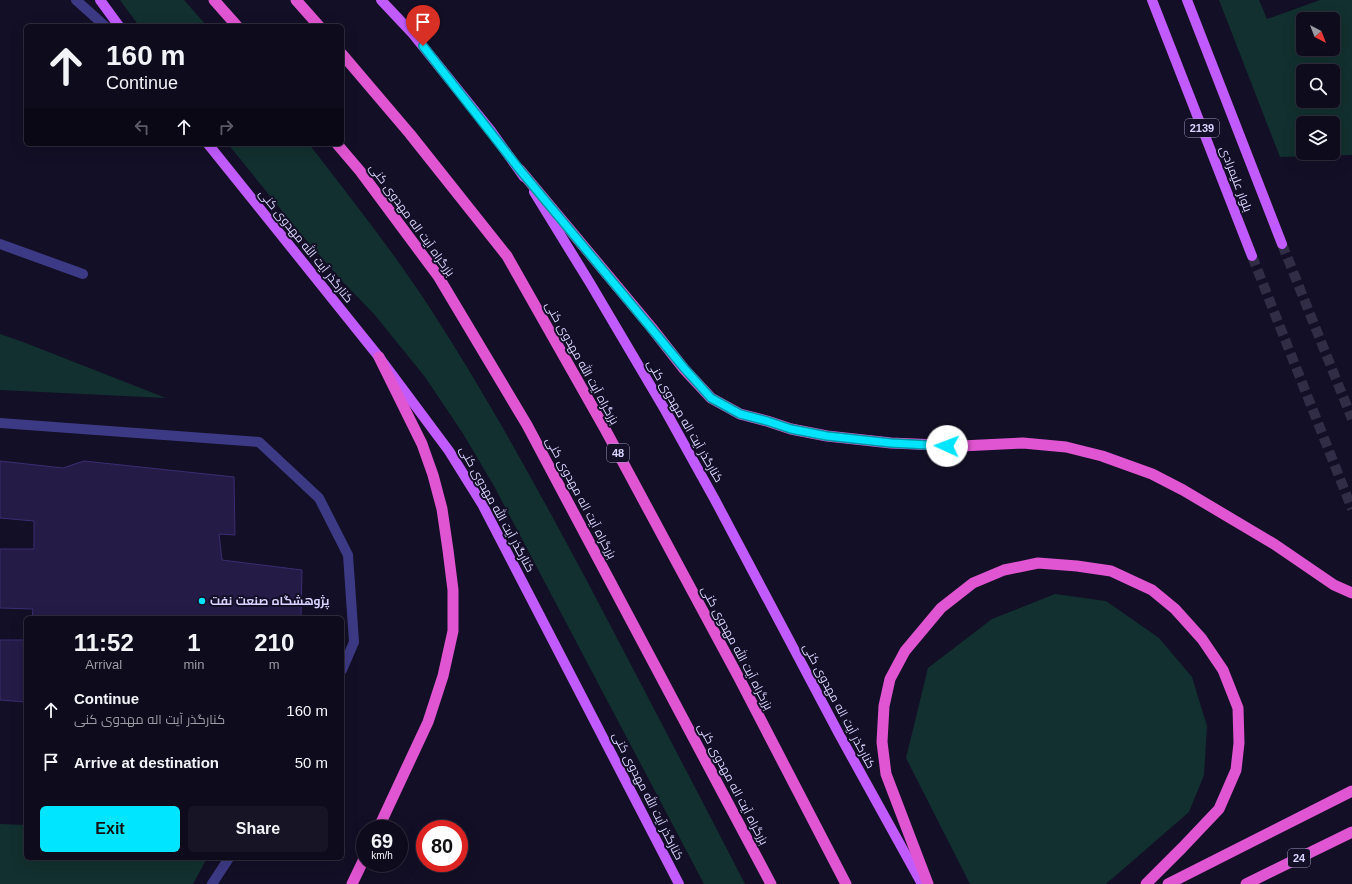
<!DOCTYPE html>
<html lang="en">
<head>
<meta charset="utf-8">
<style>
  :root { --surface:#0e0b1c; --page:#171425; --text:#f1f3f6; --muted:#9b9ba3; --line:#2e2b3b; --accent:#00e5ff }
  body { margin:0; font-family:Helvetica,Cairo,sans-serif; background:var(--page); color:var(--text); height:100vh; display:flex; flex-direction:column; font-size:15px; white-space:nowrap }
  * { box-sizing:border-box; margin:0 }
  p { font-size:13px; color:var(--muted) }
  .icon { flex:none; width:22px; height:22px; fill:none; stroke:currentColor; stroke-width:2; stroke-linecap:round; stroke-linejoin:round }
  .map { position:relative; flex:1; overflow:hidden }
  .sheet { position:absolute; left:24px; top:616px; width:320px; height:244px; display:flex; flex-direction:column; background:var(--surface); border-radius:6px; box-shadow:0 4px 16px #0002,0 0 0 1px var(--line) }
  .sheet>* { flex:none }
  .top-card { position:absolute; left:24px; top:24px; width:320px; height:122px; border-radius:6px; box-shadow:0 4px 16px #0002,0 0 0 1px var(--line); background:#0e0b1c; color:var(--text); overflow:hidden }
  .needle { width:26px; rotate:138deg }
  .tools { position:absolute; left:1296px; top:12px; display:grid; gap:8px }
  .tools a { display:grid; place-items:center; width:44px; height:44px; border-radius:6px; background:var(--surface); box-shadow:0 4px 16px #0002,0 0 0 1px var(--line); font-size:20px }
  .speed { position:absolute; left:356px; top:820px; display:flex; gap:8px; font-size:20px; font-weight:700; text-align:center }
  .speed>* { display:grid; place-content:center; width:52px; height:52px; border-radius:50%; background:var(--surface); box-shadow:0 4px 16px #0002,0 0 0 1px var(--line); line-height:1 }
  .speed small { font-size:10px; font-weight:400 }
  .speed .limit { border:6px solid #d22; background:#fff; color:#111 }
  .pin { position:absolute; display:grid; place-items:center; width:34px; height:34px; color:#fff; margin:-41px -17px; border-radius:50% 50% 50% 0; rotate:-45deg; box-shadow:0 0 4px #0007 }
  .pin .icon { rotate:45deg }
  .me { position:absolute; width:44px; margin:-22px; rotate:272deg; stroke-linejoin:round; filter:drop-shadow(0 0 3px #0008) }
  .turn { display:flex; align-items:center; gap:14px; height:84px; padding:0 16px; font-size:18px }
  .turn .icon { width:52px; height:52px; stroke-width:2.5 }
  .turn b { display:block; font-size:28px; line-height:34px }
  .lanes { display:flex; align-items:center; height:38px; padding:0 16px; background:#0003; justify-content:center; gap:20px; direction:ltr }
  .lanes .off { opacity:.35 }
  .eta { display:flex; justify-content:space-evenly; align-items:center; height:68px; text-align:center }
  .eta b { font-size:24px; font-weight:700; line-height:28px }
  .action { display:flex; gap:8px; margin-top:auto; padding:8px 16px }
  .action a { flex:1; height:46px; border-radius:6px; background:var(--accent); color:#111; font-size:16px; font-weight:700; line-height:46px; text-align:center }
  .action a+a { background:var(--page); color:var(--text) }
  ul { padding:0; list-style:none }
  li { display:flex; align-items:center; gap:12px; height:52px; padding:0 16px }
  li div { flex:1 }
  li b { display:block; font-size:15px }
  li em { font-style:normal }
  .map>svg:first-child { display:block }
  .green { fill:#12302f; fill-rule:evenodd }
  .building { fill:#241b47; stroke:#3b2d73 }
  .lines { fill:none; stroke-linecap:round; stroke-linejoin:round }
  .primary-tunnel { stroke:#312d47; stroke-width:10; stroke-dasharray:10 5; stroke-linecap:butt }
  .service { stroke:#3d3a85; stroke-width:10 }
  .minor { stroke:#3d3a85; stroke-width:10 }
  .primary { stroke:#c25bff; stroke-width:10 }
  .trunk { stroke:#e055d1; stroke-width:11 }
  .route-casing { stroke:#0095a6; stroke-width:10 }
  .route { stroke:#00e5ff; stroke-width:7 }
  .poi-dot { fill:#00e5ff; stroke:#130f26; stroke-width:1.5 }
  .labels { text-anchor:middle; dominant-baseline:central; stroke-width:4; stroke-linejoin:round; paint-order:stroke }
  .shield { fill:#130f26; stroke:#9e99be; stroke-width:1 }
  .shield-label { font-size:11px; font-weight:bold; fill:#d9d4ff }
  .street-label { font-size:12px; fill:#d9d4ff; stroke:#130f26 }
  .poi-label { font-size:12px; font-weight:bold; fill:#d9d4ff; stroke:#130f26; text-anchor:start }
</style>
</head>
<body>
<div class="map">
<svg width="1352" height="884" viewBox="0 0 1352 884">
  <rect width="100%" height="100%" fill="#130f26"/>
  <g class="green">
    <polygon points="120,0 184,0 207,26 139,26"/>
    <path d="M1219 0H1259L1267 19 1320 0H1352V155L1280 157ZM1303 19H1333V49H1303ZM1303 71H1333V101H1303ZM1303 123H1333V153H1303Z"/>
    <path d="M228 144H309C346 192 384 240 418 290 480 383 534 482 587 581 640 682 693 783 745 884H704L494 486 462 432 425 377 374 314 343 282 300 233Z"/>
    <polygon points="0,334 23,342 166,398 0,390"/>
    <polygon points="1055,594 1106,601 1159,638 1192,677 1207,726 1204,775 1189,812 1106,884 970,884 906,758 928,668 992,619"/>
    <polygon points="0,824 26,825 26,858 207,858 193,884 0,884"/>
  </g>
  <g class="building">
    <polygon points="0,461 63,468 84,461 234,477 235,535 219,534 222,560 302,570 301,618 32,618 33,609 0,608 0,549 34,549 34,521 0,518"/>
    <polygon points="0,640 26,640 26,702 0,700"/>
  </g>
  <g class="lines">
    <g class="primary-tunnel">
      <polyline points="1282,244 1352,419"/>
      <polyline points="1252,256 1352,509"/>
    </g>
    <g class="service">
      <polyline points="76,0 105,26"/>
      <polyline points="0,423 259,442 319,498 348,555 354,642 342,670"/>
      <polyline points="212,884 229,858"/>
    </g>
    <polyline class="minor" points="0,244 83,274"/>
    <g class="primary">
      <polyline points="100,0 119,26"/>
      <polyline points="381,0 413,34 491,131 524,177"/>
      <polyline points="1152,0 1252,256"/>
      <polyline points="1187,0 1282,244"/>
      <polyline points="208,144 379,357 449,451 482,504 679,884"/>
      <polyline points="534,192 590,283 665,410 715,500 839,734 922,884"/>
    </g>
    <g class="trunk">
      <polyline points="214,0 237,26"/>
      <polyline points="296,0 319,26"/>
      <polyline points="342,54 410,134 507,256 605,429 739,678 846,884"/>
      <polyline points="337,144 360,171 438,276 527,425 771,884"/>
      <polyline points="520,170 651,327 684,369 711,398 740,414 767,421 791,429 827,436 891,443 961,446 1023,443 1066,447 1102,456 1152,474 1183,490 1274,544 1334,585 1352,593"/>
      <polyline points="378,829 428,722 443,676 453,631 453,590 448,550 442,509 433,475 422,444 379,357"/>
      <polyline points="352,884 365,857"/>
      <polyline points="928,884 886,774 882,742 884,706 890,679 905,651 941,608 973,583 1004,570 1038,563 1077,566 1111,571 1152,590 1175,609 1202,639 1223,670 1238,708 1239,743 1236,770 1219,809 1182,848 1146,884"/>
      <polyline points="1168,884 1352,791"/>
      <polyline points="1246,884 1352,832"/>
    </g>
  </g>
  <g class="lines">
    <defs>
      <polyline id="route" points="423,46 520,170 651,328 684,368 711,398 740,414 767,421 791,429 827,436 891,443 947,446"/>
    </defs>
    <use href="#route" class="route-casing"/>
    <use href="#route" class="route"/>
  </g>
  <circle class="poi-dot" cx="202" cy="601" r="4"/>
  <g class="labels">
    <g class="shield">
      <rect x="1185" y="119" width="34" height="18" rx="3"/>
      <rect x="607" y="444" width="22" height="18" rx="3"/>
      <rect x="1288" y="849" width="22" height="18" rx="3"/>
    </g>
    <g class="shield-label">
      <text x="1202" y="128">2139</text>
      <text x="618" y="453">48</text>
      <text x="1299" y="858">24</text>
    </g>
    <g class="street-label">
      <text transform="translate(1236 179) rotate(69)">بلوار علیمرادی</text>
      <text transform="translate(412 220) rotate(54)">بزرگراه آیت اله مهدوی کنی</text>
      <text transform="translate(306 246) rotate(51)">کنارگذر آیت الله مهدوی کنی</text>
      <text transform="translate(582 363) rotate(61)">بزرگراه آیت الله مهدوی کنی</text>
      <text transform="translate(685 421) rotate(60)">کنارگذر آیت اله مهدوی کنی</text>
      <text transform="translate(581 498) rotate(62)">بزرگراه آیت اله مهدوی کنی</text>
      <text transform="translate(497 509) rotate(61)">کنارگذر آیت الله مهدوی کنی</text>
      <text transform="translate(737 648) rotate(62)">بزرگراه آیت الله مهدوی کنی</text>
      <text transform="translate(839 706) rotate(62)">کنارگذر آیت اله مهدوی کنی</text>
      <text transform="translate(733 784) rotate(62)">بزرگراه آیت اله مهدوی کنی</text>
      <text transform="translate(648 796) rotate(63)">کنارگذر آیت الله مهدوی کنی</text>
    </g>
    <g class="poi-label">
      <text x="210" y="601">پژوهشگاه صنعت نفت</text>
    </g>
  </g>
</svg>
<div class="tools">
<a><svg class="needle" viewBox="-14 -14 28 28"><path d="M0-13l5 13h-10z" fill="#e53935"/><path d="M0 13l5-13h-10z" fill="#9b9ba3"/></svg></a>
<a><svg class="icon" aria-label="search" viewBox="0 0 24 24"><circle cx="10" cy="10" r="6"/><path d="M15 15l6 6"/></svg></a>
<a><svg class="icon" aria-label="layers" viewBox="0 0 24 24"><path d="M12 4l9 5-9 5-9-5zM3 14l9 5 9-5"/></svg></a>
</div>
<div class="speed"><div>69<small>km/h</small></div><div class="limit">80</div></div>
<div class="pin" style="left:423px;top:46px;background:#d93025"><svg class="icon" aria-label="arrive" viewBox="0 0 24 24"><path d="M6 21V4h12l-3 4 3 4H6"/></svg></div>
<svg class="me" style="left:947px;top:446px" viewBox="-20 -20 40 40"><circle r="19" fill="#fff"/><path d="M0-13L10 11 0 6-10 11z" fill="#00e5ff"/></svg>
<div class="top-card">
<div class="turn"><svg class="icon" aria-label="ahead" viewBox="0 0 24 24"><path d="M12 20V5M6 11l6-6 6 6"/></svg><div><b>160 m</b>Continue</div></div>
<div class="lanes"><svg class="icon off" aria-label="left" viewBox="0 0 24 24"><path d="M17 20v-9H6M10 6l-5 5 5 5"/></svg><svg class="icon" aria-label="ahead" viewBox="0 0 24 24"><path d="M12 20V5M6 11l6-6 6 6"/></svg><svg class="icon off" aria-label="right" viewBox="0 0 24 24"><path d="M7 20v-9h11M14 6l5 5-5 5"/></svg></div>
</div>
<section class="sheet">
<div class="eta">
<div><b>11:52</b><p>Arrival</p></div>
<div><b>1</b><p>min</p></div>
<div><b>210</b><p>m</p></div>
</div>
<ul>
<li><svg class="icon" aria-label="ahead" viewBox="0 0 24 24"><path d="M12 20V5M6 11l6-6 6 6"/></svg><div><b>Continue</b><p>کنارگذر آیت اله مهدوی کنی</p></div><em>160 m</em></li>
<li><svg class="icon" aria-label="arrive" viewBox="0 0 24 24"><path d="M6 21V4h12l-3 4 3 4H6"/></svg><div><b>Arrive at destination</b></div><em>50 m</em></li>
</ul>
<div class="action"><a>Exit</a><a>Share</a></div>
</section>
</div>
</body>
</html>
